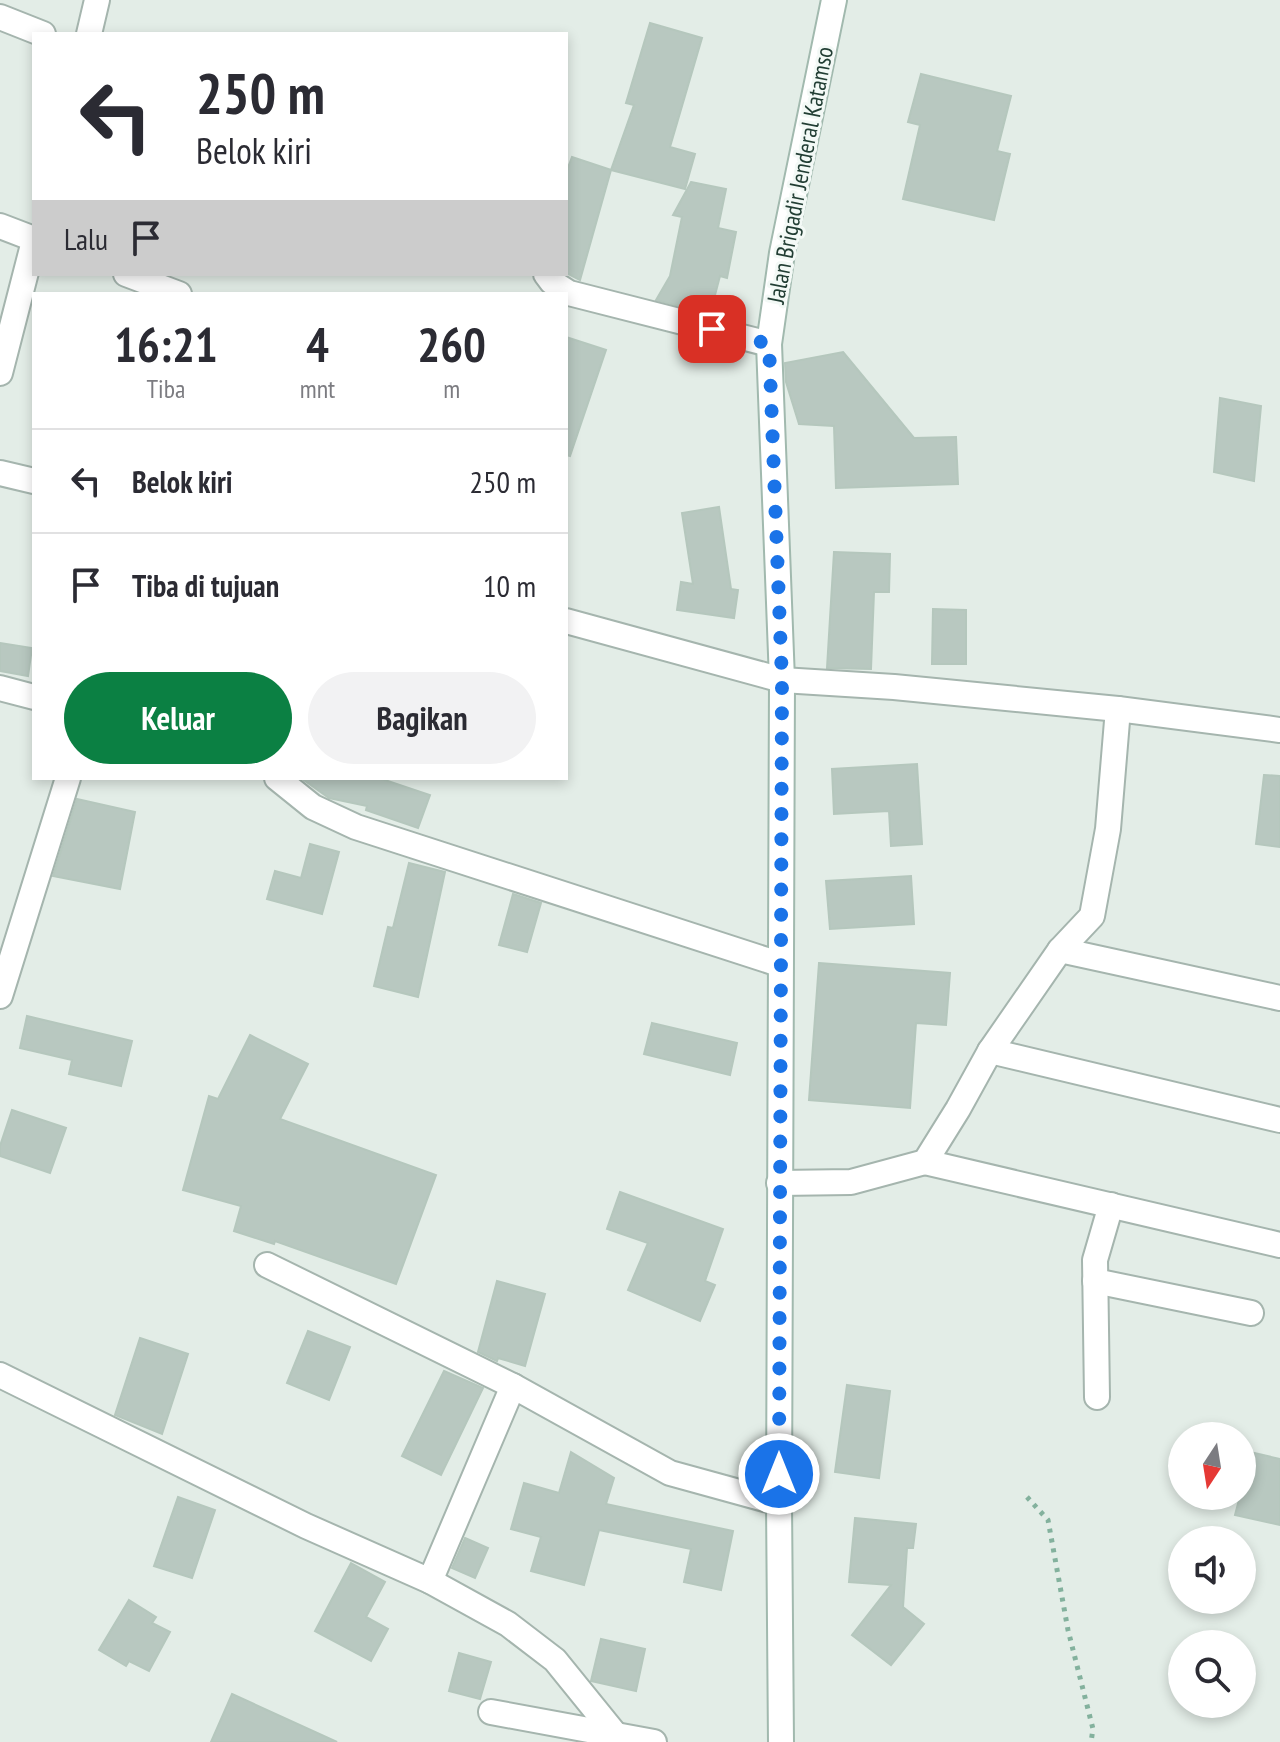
<!DOCTYPE html>
<html lang="id">
<head>
<meta charset="utf-8">
<style>
  :root { --surface:#fff; --page:#f2f2f3; --text:#2b2b33; --muted:#7c7c81; --line:#e1e1e2; --accent:#0b8043 }
  body { margin:0; font-family:"PT Sans Narrow",sans-serif; background:var(--page); color:var(--text); height:100vh; display:flex; flex-direction:column; font-size:30px; white-space:nowrap }
  * { box-sizing:border-box; margin:0 }
  p { font-size:26px; color:var(--muted) }
  .icon { flex:none; width:44px; height:44px; fill:none; stroke:currentColor; stroke-width:2; stroke-linecap:round; stroke-linejoin:round }
  .map { position:relative; flex:1; overflow:hidden }
  .side { position:absolute; left:32px; top:292px; width:536px; height:488px; display:flex; flex-direction:column; background:var(--surface); border-radius:0px; box-shadow:0 4px 12px #0003 }
  .side>* { flex:none }
  .hud { position:absolute; left:32px; top:32px; width:536px; height:244px; border-radius:0px; box-shadow:0 4px 12px #0003; background:#fff; color:var(--text); overflow:hidden }
  .needle { width:52px; rotate:192deg }
  .controls { position:absolute; left:1168px; top:1422px; display:grid; gap:16px }
  .controls a { display:grid; place-items:center; width:88px; height:88px; border-radius:50%; background:var(--surface); box-shadow:0 4px 12px #0003; font-size:40px }
  .pin { position:absolute; display:grid; place-items:center; width:68px; height:68px; color:#fff; margin:-34px; border-radius:16px; box-shadow:0 4px 12px #0006 }
  .me { position:absolute; width:88px; margin:-44px; rotate:0deg; stroke-linejoin:round; filter:drop-shadow(0 0 6px #0008) }
  .turn { display:flex; align-items:center; gap:28px; height:168px; padding:0 32px; font-size:36px }
  .turn .icon { width:104px; height:104px; stroke-width:2.5 }
  .turn b { display:block; font-size:56px; line-height:68px }
  .then { display:flex; align-items:center; height:76px; padding:0 32px; background:#0003; gap:16px; font-size:30px }
  .eta { display:flex; justify-content:space-evenly; align-items:center; height:136px; text-align:center }
  .eta b { font-size:48px; font-weight:700; line-height:56px }
  .cta { display:flex; gap:16px; margin-top:auto; padding:16px 32px }
  .cta a { flex:1; height:92px; border-radius:48px; background:var(--accent); color:#fff; font-size:32px; font-weight:700; line-height:92px; text-align:center }
  .cta a+a { background:var(--page); color:var(--text) }
  ul { padding:0; list-style:none }
  li { display:flex; align-items:center; gap:24px; height:104px; padding:0 32px; border-top:2px solid var(--line) }
  li div { flex:1 }
  li b { display:block; font-size:30px }
  li em { font-style:normal }
  .map>svg:first-child { display:block }
  .building { fill:#b8c8c0; stroke:#b5c7bd; stroke-width:2 }
  .lines { fill:none; stroke-linecap:round; stroke-linejoin:round }
  .minor-casing { stroke:#a5b5ae; stroke-width:28 }
  .secondary-casing { stroke:#a1b9ae; stroke-width:28 }
  .path { stroke:#83b19d; stroke-width:5; stroke-dasharray:4 6; stroke-linecap:butt }
  .minor { stroke:#fff; stroke-width:24 }
  .secondary { stroke:#fff; stroke-width:24 }
  .route { stroke:#1a73e8; stroke-width:14; stroke-dasharray:0 25.2 }
  .labels { text-anchor:middle; dominant-baseline:central; stroke-width:6; stroke-linejoin:round; paint-order:stroke }
  .street-label { font-size:24px; fill:#223e34; stroke:#f3f9f6 }
</style>
</head>
<body>
<div class="map">
<svg width="1280" height="1742" viewBox="0 0 1280 1742">
  <rect width="100%" height="100%" fill="#e3ede7"/>
  <g class="building">
    <polygon points="650,23 702,38 670,147 695,154 685,189 611,170 634,105 626,103"/>
    <polygon points="921,74 1011,96 997,151 1010,154 994,220 903,199 920,125 908,122"/>
    <polygon points="572,157 611,170 580,280 566,273 566,173"/>
    <polygon points="691,182 726,189 718,228 736,232 727,278 720,276 710,314 656,300 670,276 682,217 673,215"/>
    <polygon points="566,337 606,350 570,456 566,455"/>
    <polygon points="843,352 914,438 956,437 958,484 836,488 834,426 799,424 786,382 785,363"/>
    <polygon points="1220,398 1261,406 1254,481 1214,472"/>
    <polygon points="719,507 731,589 738,590 734,618 677,610 681,582 693,584 682,513"/>
    <polygon points="834,552 890,554 889,592 874,592 871,669 827,668"/>
    <polygon points="933,609 966,610 966,664 932,664"/>
    <polygon points="0,643 32,648 28,676 0,671"/>
    <polygon points="917,764 922,844 891,846 889,811 834,814 832,769"/>
    <polygon points="1264,775 1280,776 1280,847 1256,844"/>
    <polygon points="301,778 379,778 430,795 418,828 366,810 367,806 329,798"/>
    <polygon points="77,799 135,812 120,889 53,876"/>
    <polygon points="310,844 339,852 322,914 267,899 275,871 301,878"/>
    <polygon points="409,863 445,872 418,997 374,986 388,927 393,928"/>
    <polygon points="911,876 914,924 830,929 826,881"/>
    <polygon points="513,894 541,903 527,952 499,945"/>
    <polygon points="819,963 950,973 946,1025 916,1023 910,1108 809,1100"/>
    <polygon points="27,1016 132,1041 121,1086 69,1074 72,1060 20,1048"/>
    <polygon points="652,1023 737,1043 730,1075 644,1054"/>
    <polygon points="250,1035 308,1064 280,1119 436,1175 396,1284 275,1241 274,1244 234,1231 241,1206 183,1190 209,1096 218,1099"/>
    <polygon points="12,1110 66,1128 50,1173 0,1156 0,1146"/>
    <polygon points="620,1192 723,1229 705,1281 715,1285 700,1321 628,1290 648,1243 607,1229"/>
    <polygon points="497,1281 545,1294 525,1366 498,1358 497,1361 478,1352"/>
    <polygon points="308,1331 350,1347 329,1400 287,1383"/>
    <polygon points="140,1338 188,1354 162,1434 115,1415"/>
    <polygon points="444,1371 483,1388 441,1475 402,1456"/>
    <polygon points="847,1385 890,1391 879,1478 835,1472"/>
    <polygon points="571,1452 614,1478 606,1504 733,1531 721,1590 684,1582 691,1549 599,1530 584,1585 531,1571 541,1537 511,1529 524,1483 559,1493"/>
    <polygon points="1250,1452 1280,1459 1280,1525 1235,1515 1240,1496 1242,1496"/>
    <polygon points="178,1497 215,1510 192,1578 154,1566"/>
    <polygon points="855,1518 916,1524 913,1548 907,1548 903,1607 924,1624 891,1665 852,1635 891,1585 849,1582"/>
    <polygon points="465,1538 488,1548 475,1578 452,1568"/>
    <polygon points="351,1563 385,1582 366,1617 388,1629 371,1661 315,1631"/>
    <polygon points="129,1600 156,1617 152,1623 170,1632 149,1671 129,1661 126,1666 99,1650"/>
    <polygon points="601,1639 645,1649 636,1691 591,1681"/>
    <polygon points="459,1653 491,1662 480,1699 449,1691"/>
    <polygon points="232,1694 337,1742 211,1742"/>
  </g>
  <g class="lines">
    <defs>
      <g id="minor">
        <polyline points="0,17 43,34"/>
        <polyline points="89,34 97,0"/>
        <polyline points="0,226 34,239"/>
        <polyline points="126,274 179,294"/>
        <polyline points="546,274 552,282 569,293 769,344"/>
        <polyline points="0,373 34,241"/>
        <polyline points="0,473 34,481"/>
        <polyline points="566,621 782,680 894,687 1118,709 1280,730"/>
        <polyline points="0,688 34,697"/>
        <polyline points="277,778 313,807 356,827 779,964"/>
        <polyline points="1060,950 1280,998"/>
        <polyline points="0,996 68,778"/>
        <polyline points="990,1051 1280,1120"/>
        <polyline points="925,1162 1280,1245"/>
        <polyline points="779,1183 851,1182 925,1162 958,1109 990,1051 1060,950 1092,916 1108,829 1118,709"/>
        <polyline points="267,1265 513,1386 670,1473 779,1503"/>
        <polyline points="1095,1281 1251,1313"/>
        <polyline points="0,1375 306,1526 430,1581 513,1386"/>
        <polyline points="1097,1397 1095,1260 1111,1205"/>
        <polyline points="430,1581 508,1624 555,1660 615,1734"/>
        <polyline points="491,1712 654,1742"/>
      </g>
      <polyline id="secondary" points="781,1742 779,1503 782,680 769,344 782,253 834,0"/>
    </defs>
    <use href="#minor" class="minor-casing"/>
    <use href="#secondary" class="secondary-casing"/>
    <polyline class="path" points="1027,1497 1048,1520 1068,1630 1093,1729 1091,1742"/>
    <use href="#minor" class="minor"/>
    <use href="#secondary" class="secondary"/>
  </g>
  <g class="lines">
    <polyline class="route" points="712,329 769,344 782,680 779,1474"/>
  </g>
  <g class="labels">
    <g class="street-label">
      <text transform="translate(800 175) rotate(-79)">Jalan Brigadir Jenderal Katamso</text>
    </g>
  </g>
</svg>
<div class="controls">
<a><svg class="needle" viewBox="-14 -14 28 28"><path d="M0-13l5 13h-10z" fill="#e53935"/><path d="M0 13l5-13h-10z" fill="#7c7c81"/></svg></a>
<a><svg class="icon" aria-label="sound" viewBox="0 0 24 24"><path d="M4 9h4l5-4v14l-5-4H4zM17 9q2 3 0 6"/></svg></a>
<a><svg class="icon" aria-label="search" viewBox="0 0 24 24"><circle cx="10" cy="10" r="6"/><path d="M15 15l6 6"/></svg></a>
</div>
<div class="pin" style="left:712px;top:329px;background:#d93025"><svg class="icon" aria-label="arrive" viewBox="0 0 24 24"><path d="M6 21V4h12l-3 4 3 4H6"/></svg></div>
<svg class="me" style="left:779px;top:1474px" viewBox="-20 -20 40 40"><circle r="17" fill="#1a73e8" stroke="#fff" stroke-width="3"/><path d="M0-11L8 9 0 5-8 9z" fill="#fff"/></svg>
<div class="hud">
<div class="turn"><svg class="icon" aria-label="left" viewBox="0 0 24 24"><path d="M17 20v-9H6M10 6l-5 5 5 5"/></svg><div><b>250 m</b>Belok kiri</div></div>
<div class="then">Lalu<svg class="icon" aria-label="arrive" viewBox="0 0 24 24"><path d="M6 21V4h12l-3 4 3 4H6"/></svg></div>
</div>
<section class="side">
<div class="eta">
<div><b>16:21</b><p>Tiba</p></div>
<div><b>4</b><p>mnt</p></div>
<div><b>260</b><p>m</p></div>
</div>
<ul>
<li><svg class="icon" aria-label="left" viewBox="0 0 24 24"><path d="M17 20v-9H6M10 6l-5 5 5 5"/></svg><div><b>Belok kiri</b></div><em>250 m</em></li>
<li><svg class="icon" aria-label="arrive" viewBox="0 0 24 24"><path d="M6 21V4h12l-3 4 3 4H6"/></svg><div><b>Tiba di tujuan</b></div><em>10 m</em></li>
</ul>
<div class="cta"><a>Keluar</a><a>Bagikan</a></div>
</section>
</div>
</body>
</html>
